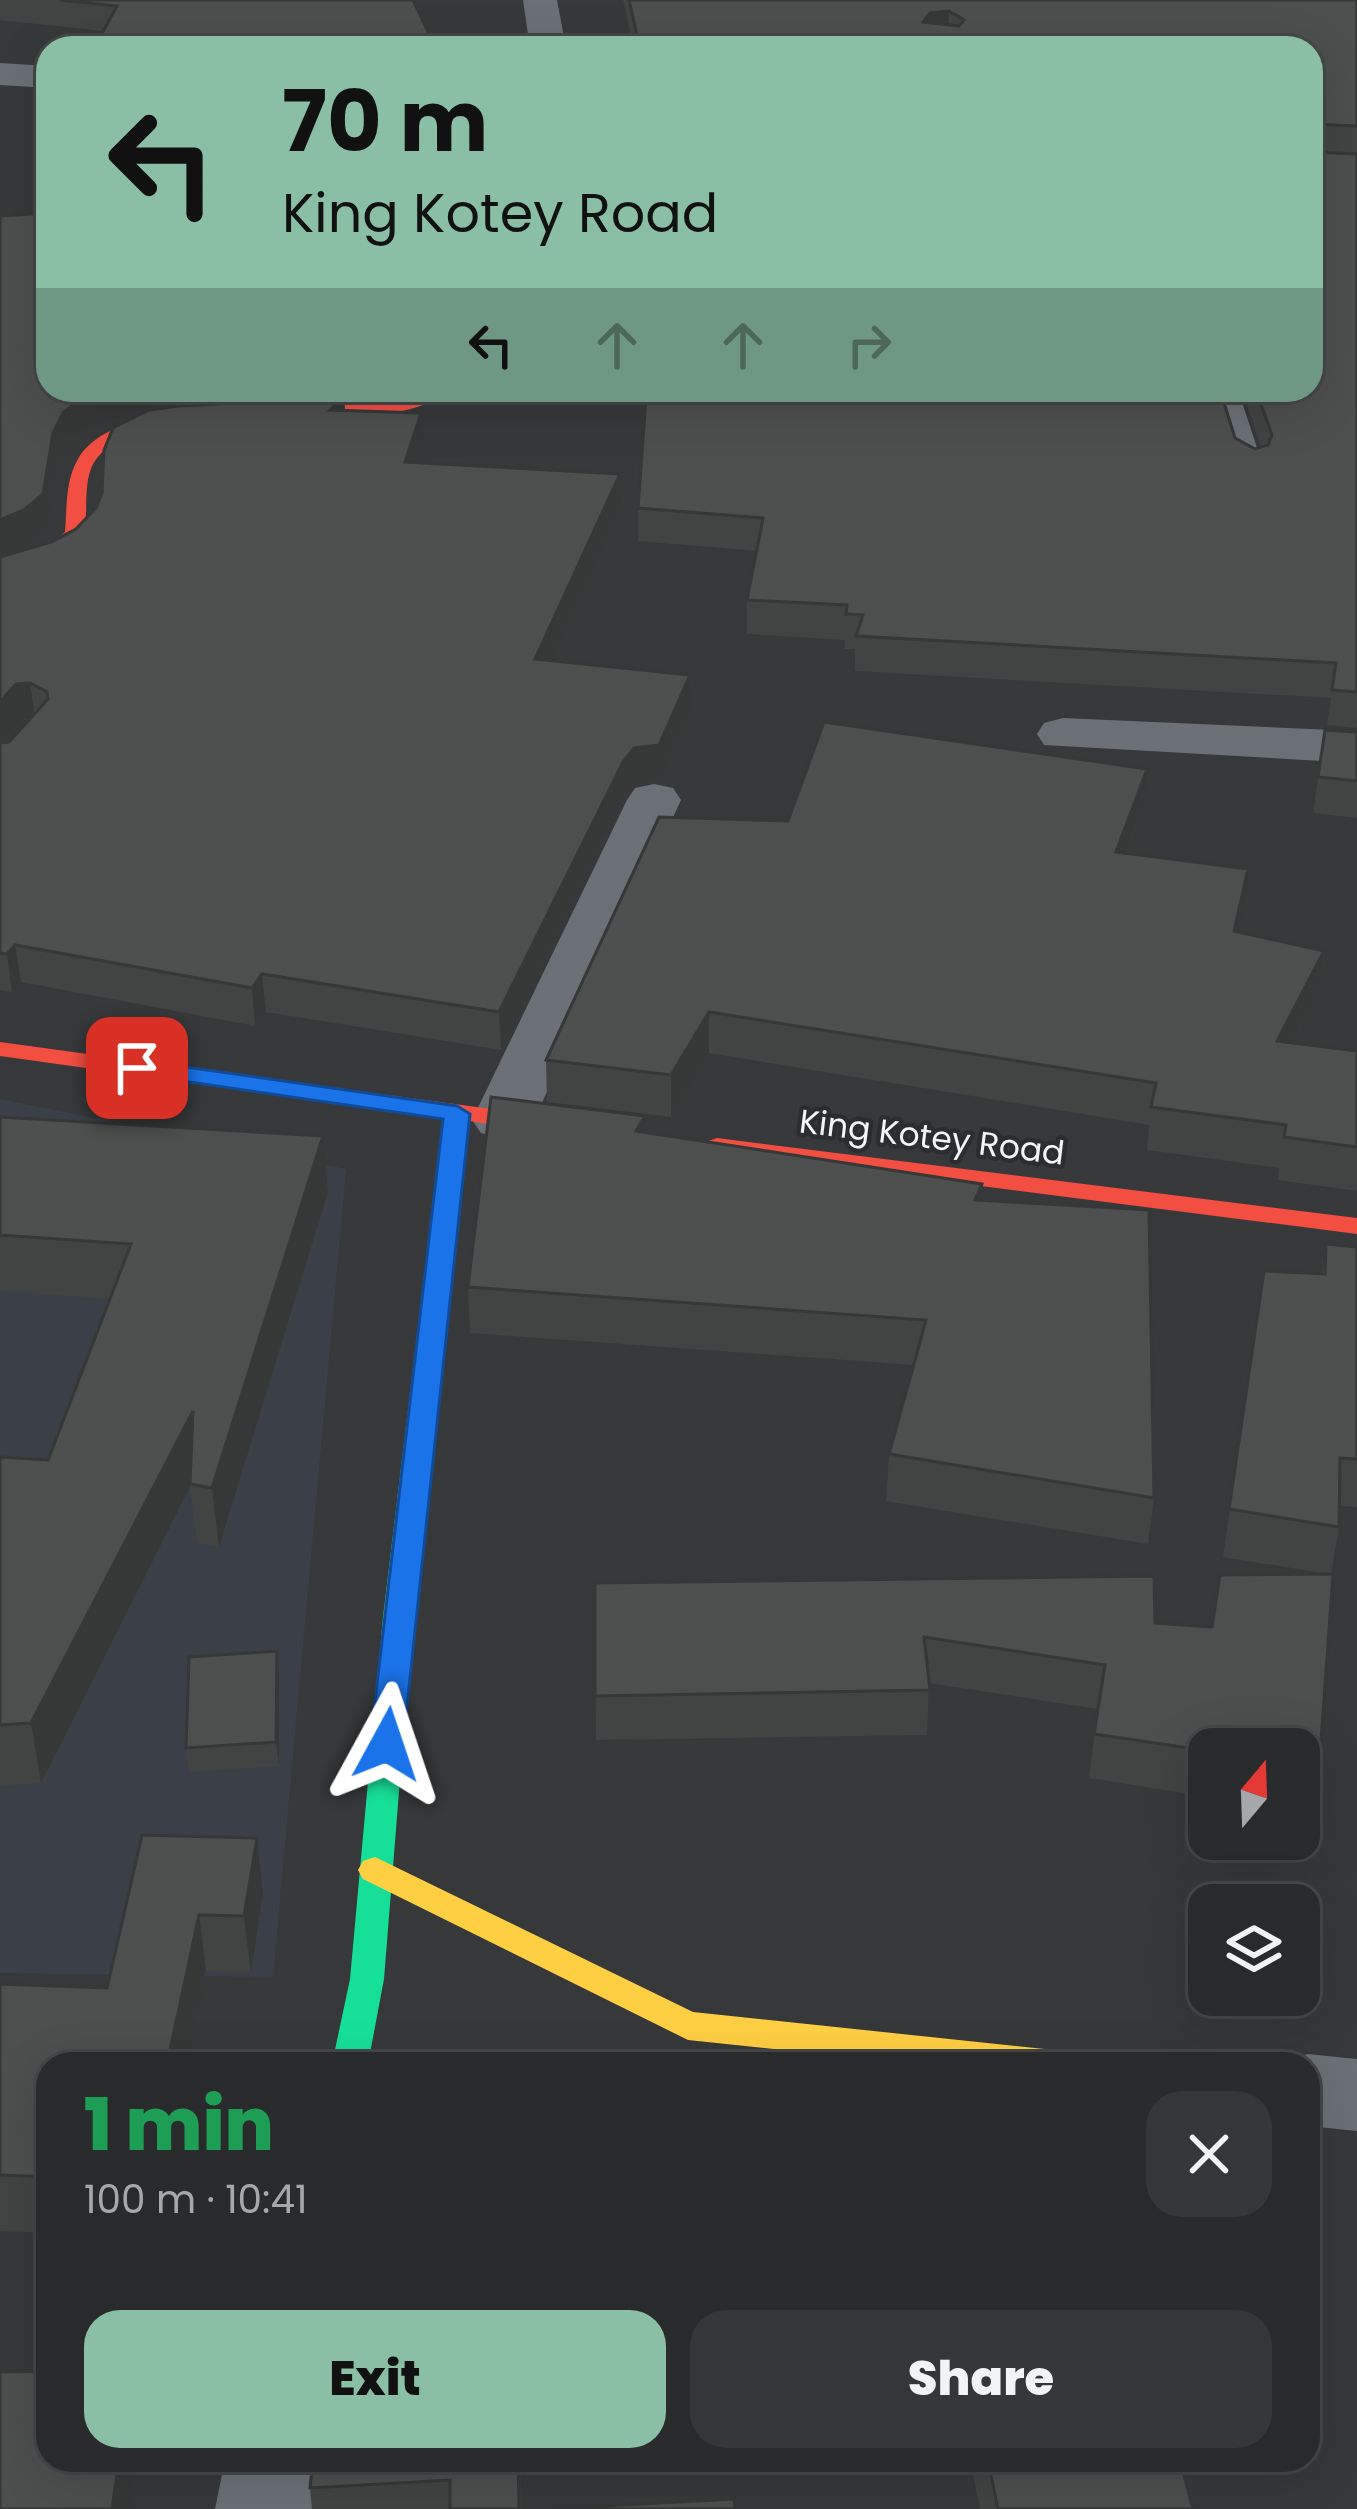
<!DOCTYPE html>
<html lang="en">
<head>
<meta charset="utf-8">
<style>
  :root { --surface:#282a2c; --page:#343638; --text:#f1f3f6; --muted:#a5a7a9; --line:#444648; --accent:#8abfa5 }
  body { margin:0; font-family:Poppins,sans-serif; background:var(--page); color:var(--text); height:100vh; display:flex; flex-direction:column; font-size:45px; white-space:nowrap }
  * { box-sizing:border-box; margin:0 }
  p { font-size:39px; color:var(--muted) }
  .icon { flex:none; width:66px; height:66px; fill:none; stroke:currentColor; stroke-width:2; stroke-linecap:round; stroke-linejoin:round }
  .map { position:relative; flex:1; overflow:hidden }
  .side { position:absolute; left:36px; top:2052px; width:1284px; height:420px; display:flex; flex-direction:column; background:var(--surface); border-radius:36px; box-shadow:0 12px 48px #0002,0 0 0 3px var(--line) }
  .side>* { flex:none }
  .banner { position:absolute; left:36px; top:36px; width:1287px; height:366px; border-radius:36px; box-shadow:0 12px 48px #0002,0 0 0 3px var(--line); background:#8abfa5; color:#111; overflow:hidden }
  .needle { width:78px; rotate:19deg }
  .fabs { position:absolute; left:1188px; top:1728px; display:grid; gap:24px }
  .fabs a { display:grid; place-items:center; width:132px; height:132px; border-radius:24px; background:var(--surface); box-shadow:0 12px 48px #0002,0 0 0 3px var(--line); font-size:60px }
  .pin { position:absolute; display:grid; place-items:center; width:102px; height:102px; color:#fff; margin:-51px; border-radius:24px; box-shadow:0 6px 18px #0006 }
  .me { position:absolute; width:132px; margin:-66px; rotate:5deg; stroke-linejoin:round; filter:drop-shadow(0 0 9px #0008) }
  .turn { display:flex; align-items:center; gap:42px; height:252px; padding:0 48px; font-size:54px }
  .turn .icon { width:156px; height:156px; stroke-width:2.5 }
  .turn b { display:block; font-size:84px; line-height:102px }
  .lanes { display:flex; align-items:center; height:114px; padding:0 48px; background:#0003; justify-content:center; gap:60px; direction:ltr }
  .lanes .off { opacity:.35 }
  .round { display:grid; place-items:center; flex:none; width:126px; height:126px; border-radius:36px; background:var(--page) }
  .headline { display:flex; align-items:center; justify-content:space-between; height:204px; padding:0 48px }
  h1 { font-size:72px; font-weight:800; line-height:90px; color:#1e9e55 }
  .action { display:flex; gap:24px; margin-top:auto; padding:24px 48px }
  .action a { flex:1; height:138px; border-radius:36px; background:var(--accent); color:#111; font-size:48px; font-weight:800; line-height:138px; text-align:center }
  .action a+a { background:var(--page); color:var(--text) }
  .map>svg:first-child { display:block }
  .built { fill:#3b4048 }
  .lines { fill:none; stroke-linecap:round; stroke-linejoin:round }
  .lane { fill:#6b7076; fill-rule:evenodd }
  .street { fill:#6b7076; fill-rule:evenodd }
  .fast { fill:#16e098; fill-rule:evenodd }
  .slow { fill:#ffcf43; fill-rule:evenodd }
  .jam { fill:#f24e42; fill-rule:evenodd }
  .wall { fill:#424343 }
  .shaded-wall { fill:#363737 }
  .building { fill:#4d4e4e; stroke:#363737; stroke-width:3; fill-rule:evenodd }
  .route { fill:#1a73e8; stroke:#114b97; stroke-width:3 }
  .labels { text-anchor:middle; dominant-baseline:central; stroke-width:9; stroke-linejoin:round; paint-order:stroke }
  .street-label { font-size:33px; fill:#f3f5f7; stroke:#2b2e30 }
</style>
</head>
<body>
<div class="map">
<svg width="1357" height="2509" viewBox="0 0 1357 2509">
  <rect width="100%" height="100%" fill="#36383a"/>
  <polygon class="built" points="0,1099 346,1169 273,1977 0,1973"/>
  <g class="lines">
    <polygon class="lane" points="1212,390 1238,390 1264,469 1260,475 1250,477 1236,469"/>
    <g class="street">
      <polygon points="523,0 557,0 566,48 530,48"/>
      <polygon points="0,63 48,66 48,88 0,85"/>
      <polygon points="1063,718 1357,731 1357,763 1044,745 1037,734 1044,723"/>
      <polygon points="654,784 673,788 681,800 534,1120 525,1133 503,1139 481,1133 472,1120 627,800 635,788"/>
      <polygon points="1308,2054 1357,2059 1357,2131 1308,2126 1308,2064 1279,2064"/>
      <polygon points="225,2460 321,2460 313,2509 215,2509"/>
    </g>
    <polygon class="fast" points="434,1301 448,1310 413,1617 384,1979 368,2064 332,2064 350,1979 383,1617 420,1310"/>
    <polygon class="slow" points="375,1857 693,2012 1054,2050 1067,2054 1072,2064 917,2064 688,2040 363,1879 358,1870 363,1861"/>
    <g class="jam">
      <path d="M426 390H450C377 451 156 383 97 458 80 480 91 514 82 538L55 561 0 579V566L41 553 65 532C67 508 65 481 78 459 122 382 346 423 426 390Z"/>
      <polygon points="0,1042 579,1121 592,1129 579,1137 469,1121 448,1310 434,1319 420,1310 444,1118 0,1056"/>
      <polygon points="717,1138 1357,1218 1357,1234 708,1151 704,1146 708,1141"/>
    </g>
  </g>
  <g class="wall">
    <polygon points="0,0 413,0 436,48 102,48 101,35 103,31 0,20"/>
    <polygon points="623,0 1357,0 1357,728 1327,725 1331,698 855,671 855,649 845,649 845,640 747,634 747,600 757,551 638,541 638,508 720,399 715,390 1220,390 1235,438 1255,449 1261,447 1242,390 1311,390 1311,48 634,48"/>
    <polygon points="0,216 48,390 377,390 169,403 91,426 67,446 57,465 48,527 29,543 0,555"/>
    <polygon points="344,397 345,411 421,413 422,446 417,462 621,507 551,661 690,675 690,710 659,780 634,784 623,797 501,1050 266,1012 255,1026 21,982 12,992 0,990 0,743 9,742 30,719 21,720 51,542"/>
    <polygon points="1325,730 1357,732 1357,818 1313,813"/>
    <polygon points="1143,808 1127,853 1243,910 1238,931 1324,951 1318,992 1292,1043 1357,1051 1357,1191 1278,1180 1279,1168 1147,1150 1149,1125 709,1053 671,1117 547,1102 546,1060 788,821"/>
    <polygon points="0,1117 328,1192 219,1547 197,1543 190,1487 41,1783 0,1786 0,1457 48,1460 110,1299 0,1291"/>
    <polygon points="645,1133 981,1201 1154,1498 1148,1544 886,1501 889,1454 914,1365 470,1333 468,1287"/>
    <polygon points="1326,1244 1357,1247 1357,1507 1339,1506 1339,1527 1331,1574 1319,1768 1311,1812 1299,1810 1299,1749 1209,1749 1209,1797 1089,1778 1098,1709 929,1683 927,1735 596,1740 595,1583 1212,1627 1328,1574 1223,1557 1264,1271 1322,1274"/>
    <polygon points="279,1675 279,1766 189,1772 186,1748"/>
    <polygon points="257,1838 263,1894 251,1973 206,1971 48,2064 48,2233 0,2231 0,1984 107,1988"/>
    <polygon points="313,2460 520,2460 521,2509 312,2509 310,2488"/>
    <polygon points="970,2460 1180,2460 1193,2509 980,2509"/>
  </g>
  <g class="shaded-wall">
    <polygon points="949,11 948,38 923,22 930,13"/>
    <polygon points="101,390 168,390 169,403 91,426 67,446 57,465 48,527 29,543 0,555 0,520 63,413 87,394"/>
    <polygon points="344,397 346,429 330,410"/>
    <polygon points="421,413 422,446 407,494 405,462"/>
    <polygon points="620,474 621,507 536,694 535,659"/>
    <polygon points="690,675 690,710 659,780 634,784 623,797 501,1050 499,1012 623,762"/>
    <polygon points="30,683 35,718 21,720 0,742 0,702 16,684"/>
    <polygon points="1147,769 1143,808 1112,892 1116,852"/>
    <polygon points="1248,869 1243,910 1229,972 1234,931"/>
    <polygon points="15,945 21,982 12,992 7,954"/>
    <polygon points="1324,951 1318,992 1271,1083 1277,1041"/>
    <polygon points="262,974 266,1012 255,1026 252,988"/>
    <polygon points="709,1012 709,1053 671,1117 671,1075"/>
    <polygon points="645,1116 645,1161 636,1131"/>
    <polygon points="323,1136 328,1192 219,1547 212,1488"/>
    <polygon points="193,1411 190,1487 41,1783 31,1723"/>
    <polygon points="277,1651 279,1675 279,1766 276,1742"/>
    <polygon points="257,1838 263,1894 251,1973 244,1916"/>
    <polygon points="199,1915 206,1971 187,2064 167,2064"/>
    <polygon points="119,2460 136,2460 130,2509 112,2509"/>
  </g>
  <g class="building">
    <polygon points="60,0 413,0 436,48 126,48 126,35 101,35 117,6"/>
    <path d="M629 0H1357V126L1311 124V152L1357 154V692L1332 690 1336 663 856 636 863 615 846 614 847 605 747 600 763 518 638 508 646 398 739 399 734 390H1220L1235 438 1255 449 1268 445 1272 435 1256 390H1311V48H640ZM949 11 964 20 959 26 923 22 930 13Z"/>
    <polygon points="48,213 48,390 101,390 87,394 63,413 53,433 43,494 24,510 0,520 0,216"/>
    <polygon points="344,397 330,410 421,413 405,462 620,474 535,659 690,675 659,745 634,748 623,762 499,1012 262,974 252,988 15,945 7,954 0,953 0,743 9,742 48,699 47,692 30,683 16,684 0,702 0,557 51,542 76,529 96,508 102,493 104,450 113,428 149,410 179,406"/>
    <polygon points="824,722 1147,769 1116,852 1248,869 1234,931 1324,951 1277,1041 1357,1051 1357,1147 1284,1137 1286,1125 1151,1107 1156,1083 709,1012 671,1075 546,1060 659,817 788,821"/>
    <polygon points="1325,730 1357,732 1357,781 1318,777"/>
    <polygon points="491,1097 645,1116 636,1131 982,1184 975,1200 1149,1210 1154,1498 889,1454 926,1320 468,1287"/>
    <polygon points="0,1117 323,1136 212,1488 190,1484 193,1411 31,1723 0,1725 0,1457 48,1460 131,1244 0,1235"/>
    <polygon points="1326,1244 1357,1247 1357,1459 1340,1458 1339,1527 1229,1509 1264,1271 1325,1274"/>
    <polygon points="1333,1574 1319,1768 1299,1765 1299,1749 1209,1749 1209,1751 1094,1734 1105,1665 924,1637 930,1690 595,1696 595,1583 1154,1576 1155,1623 1212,1627 1220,1575"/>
    <polygon points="277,1651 276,1742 186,1748 189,1657"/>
    <polygon points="142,1835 257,1838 244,1916 199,1915 167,2064 48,2064 48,2177 0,2175 0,1984 107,1988"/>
    <polygon points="48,2371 48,2460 119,2460 112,2509 0,2509 0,2372"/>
    <polygon points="313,2460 518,2460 519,2509 450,2509 450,2480 310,2488"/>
    <polygon points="988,2460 1180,2460 1193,2509 998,2509"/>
    <polygon points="734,2499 735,2509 547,2509"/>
  </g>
  <polygon class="route" points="137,1060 457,1106 470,1114 403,1744 398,1752 375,1752 370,1744 443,1119 128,1073 124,1068"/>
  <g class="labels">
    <g class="street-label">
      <text transform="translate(932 1137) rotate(7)">King Kotey Road</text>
    </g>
  </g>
</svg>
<div class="fabs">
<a><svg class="needle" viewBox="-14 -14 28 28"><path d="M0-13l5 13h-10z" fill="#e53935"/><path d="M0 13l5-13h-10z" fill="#a5a7a9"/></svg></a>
<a><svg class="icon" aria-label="layers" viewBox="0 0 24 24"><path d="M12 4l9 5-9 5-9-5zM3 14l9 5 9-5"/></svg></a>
</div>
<div class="pin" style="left:137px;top:1068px;background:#d93025"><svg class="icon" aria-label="arrive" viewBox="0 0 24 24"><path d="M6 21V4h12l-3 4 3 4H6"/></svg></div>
<svg class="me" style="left:387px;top:1744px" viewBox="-20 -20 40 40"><path d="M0-17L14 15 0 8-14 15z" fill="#1a73e8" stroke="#fff" stroke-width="4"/></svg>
<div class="banner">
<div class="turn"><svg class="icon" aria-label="left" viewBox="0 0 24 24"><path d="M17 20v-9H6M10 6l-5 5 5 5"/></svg><div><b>70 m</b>King Kotey Road</div></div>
<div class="lanes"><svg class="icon" aria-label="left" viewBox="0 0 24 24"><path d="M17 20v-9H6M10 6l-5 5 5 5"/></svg><svg class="icon off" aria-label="ahead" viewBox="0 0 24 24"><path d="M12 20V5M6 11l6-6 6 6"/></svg><svg class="icon off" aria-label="ahead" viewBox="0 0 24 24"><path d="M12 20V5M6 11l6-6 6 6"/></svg><svg class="icon off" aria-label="right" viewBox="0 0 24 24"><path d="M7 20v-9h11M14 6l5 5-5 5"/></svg></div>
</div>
<section class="side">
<div class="headline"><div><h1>1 min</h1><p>100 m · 10:41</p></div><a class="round"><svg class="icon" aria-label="close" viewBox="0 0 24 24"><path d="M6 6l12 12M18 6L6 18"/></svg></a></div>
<div class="action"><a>Exit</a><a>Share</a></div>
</section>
</div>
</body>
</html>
